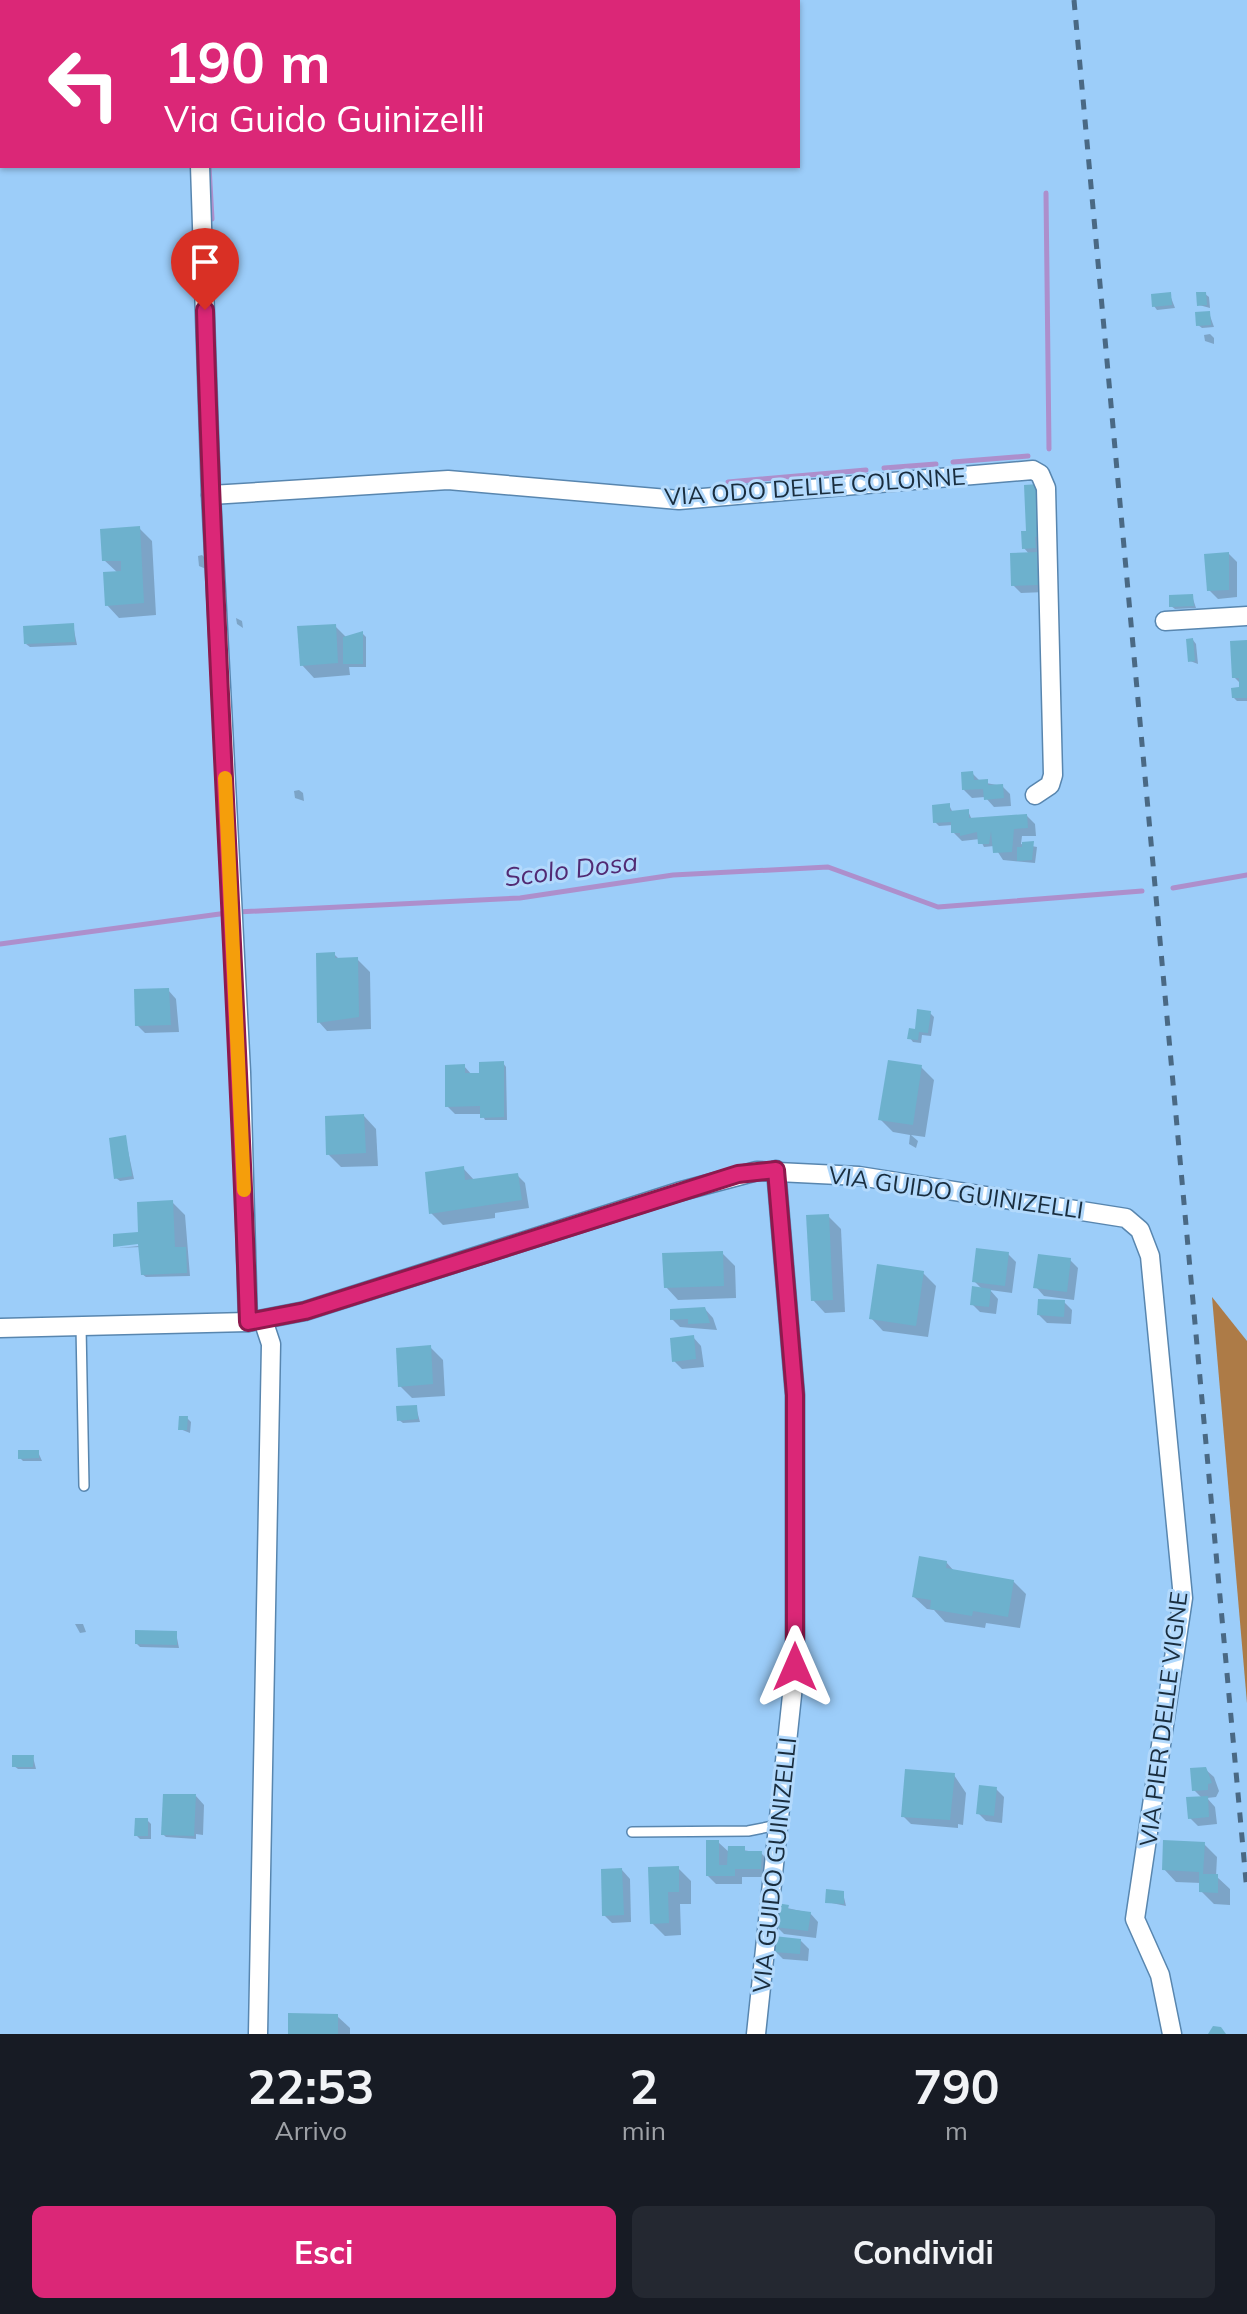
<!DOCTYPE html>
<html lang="it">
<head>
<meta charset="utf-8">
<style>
  :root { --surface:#171b24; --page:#242831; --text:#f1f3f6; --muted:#9ea1a6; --accent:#db2777 }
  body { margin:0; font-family:Mulish,sans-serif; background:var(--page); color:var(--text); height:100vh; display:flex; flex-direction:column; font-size:30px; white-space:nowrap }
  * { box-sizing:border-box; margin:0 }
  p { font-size:26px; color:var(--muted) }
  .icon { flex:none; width:44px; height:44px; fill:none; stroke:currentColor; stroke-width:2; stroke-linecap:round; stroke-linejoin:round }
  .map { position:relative; height:2034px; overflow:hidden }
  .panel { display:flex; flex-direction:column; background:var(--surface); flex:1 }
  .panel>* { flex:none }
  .banner { position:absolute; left:0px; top:0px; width:800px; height:168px; box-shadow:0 2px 6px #0004; background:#db2777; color:#fff; overflow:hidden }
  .pin { position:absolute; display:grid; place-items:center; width:68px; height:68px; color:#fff; margin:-82px -34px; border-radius:50% 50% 50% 0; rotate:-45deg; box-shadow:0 0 8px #0007 }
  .pin .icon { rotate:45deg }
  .me { position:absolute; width:88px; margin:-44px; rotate:0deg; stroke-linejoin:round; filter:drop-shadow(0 0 6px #0008) }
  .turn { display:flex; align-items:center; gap:28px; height:168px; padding:0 32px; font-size:36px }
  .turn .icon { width:104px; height:104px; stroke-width:2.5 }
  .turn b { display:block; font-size:56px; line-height:68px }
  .eta { display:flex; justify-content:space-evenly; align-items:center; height:136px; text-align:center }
  .eta b { font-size:48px; font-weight:700; line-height:56px }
  .action { display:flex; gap:16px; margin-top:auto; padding:16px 32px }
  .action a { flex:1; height:92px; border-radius:12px; background:var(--accent); color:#fff; font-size:32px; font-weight:700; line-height:92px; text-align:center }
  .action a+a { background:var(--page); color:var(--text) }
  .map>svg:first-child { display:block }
  .forest { fill:#ad7b47 }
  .shadow { fill:#0003 }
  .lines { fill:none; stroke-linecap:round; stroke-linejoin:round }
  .stream { stroke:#ad8fcc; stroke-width:5 }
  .building { fill:#6db1cd }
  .service-casing { stroke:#5886af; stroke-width:12 }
  .minor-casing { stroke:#5886af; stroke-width:21 }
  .service { stroke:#fff; stroke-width:9 }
  .minor { stroke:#fff; stroke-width:18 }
  .rail { stroke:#4a6984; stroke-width:5; stroke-dasharray:10 10; stroke-linecap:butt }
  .route-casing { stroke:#8e194d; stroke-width:20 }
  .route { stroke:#db2777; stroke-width:14 }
  .slow { stroke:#f59e0b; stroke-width:14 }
  .labels { text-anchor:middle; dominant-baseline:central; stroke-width:6; stroke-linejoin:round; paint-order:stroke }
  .street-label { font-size:24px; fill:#192d3e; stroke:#b2d9fc }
  .water-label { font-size:26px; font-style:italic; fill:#512a73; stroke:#b2d9fc }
</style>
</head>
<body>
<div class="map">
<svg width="1247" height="2034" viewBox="0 0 1247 2034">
  <rect width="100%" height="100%" fill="#9ccdf9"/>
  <polygon class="forest" points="1212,1297 1247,1341 1247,1703"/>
  <g class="shadow">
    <polygon points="94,0 134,0 136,2 94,2"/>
    <polygon points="1205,294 1209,297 1210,308 1199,305"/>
    <polygon points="1170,295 1175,308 1157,310 1154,306"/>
    <polygon points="1209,313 1214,327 1202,328 1198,325"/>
    <polygon points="1210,334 1214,338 1214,344 1205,341 1204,335"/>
    <polygon points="1026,487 1043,556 1038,556 1044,563 1045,592 1021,593 1013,585 1030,555 1024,548 1028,532"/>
    <polygon points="139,528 152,541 156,615 119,618 107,605 118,573 104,560"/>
    <polygon points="1229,554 1237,562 1237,597 1218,599 1209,590"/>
    <polygon points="202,555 206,559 206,569 199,566 198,556"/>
    <polygon points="1192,596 1196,608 1175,609 1171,606"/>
    <polygon points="236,618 242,621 243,628 237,624"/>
    <polygon points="73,625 77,645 30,647 26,644"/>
    <polygon points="335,626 347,638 362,633 366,637 366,667 349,667 350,675 314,678 302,665"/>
    <polygon points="1193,640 1196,644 1198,664 1190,661"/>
    <polygon points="1247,642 1247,701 1237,701 1234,698 1241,684 1234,677"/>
    <polygon points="972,773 981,782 1002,786 1010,794 1011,806 994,807 985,797 972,798 964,790"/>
    <polygon points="299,790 303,793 304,801 295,798 294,791"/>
    <polygon points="949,805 953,813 968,811 972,820 1027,816 1035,824 1036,836 1022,836 1021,844 1037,847 1035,863 1003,860 994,846 984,847 980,839 962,841 953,832 953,825 939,826 935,822"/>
    <polygon points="334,954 340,960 357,959 370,972 371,1029 327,1031 319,1022"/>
    <polygon points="168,990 176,999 179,1032 145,1033 137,1025"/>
    <polygon points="930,1013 934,1017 931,1036 922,1035 921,1043 913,1042 910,1038"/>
    <polygon points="503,1063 506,1067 507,1120 485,1120 482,1114 455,1114 447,1106 464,1066 472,1075 481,1075"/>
    <polygon points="921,1067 934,1080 925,1137 911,1135 918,1141 916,1148 909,1144 910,1135 893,1132 880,1119"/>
    <polygon points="364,1116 376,1129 378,1166 341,1167 328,1154"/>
    <polygon points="125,1137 134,1179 120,1181 116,1178"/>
    <polygon points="463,1168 475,1181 517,1175 525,1183 529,1208 495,1213 495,1218 443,1225 431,1213"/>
    <polygon points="172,1202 185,1215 190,1276 146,1277 142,1274 141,1247 118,1248 149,1245 140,1234"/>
    <polygon points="828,1216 841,1229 845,1312 825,1313 813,1300"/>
    <polygon points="722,1253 735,1266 736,1298 678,1300 666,1287"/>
    <polygon points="1008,1254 1016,1262 1012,1293 990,1290 998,1299 996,1314 980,1312 972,1304 982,1289 974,1281"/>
    <polygon points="1070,1260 1078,1268 1074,1300 1044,1296 1036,1287"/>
    <polygon points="923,1273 936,1286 928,1337 883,1331 871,1318"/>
    <polygon points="1064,1302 1072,1310 1071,1324 1047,1323 1039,1315"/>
    <polygon points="705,1309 713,1318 717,1330 680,1327 672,1319"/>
    <polygon points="693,1337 701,1346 704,1367 682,1369 674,1361"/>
    <polygon points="430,1347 443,1360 445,1396 412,1398 400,1386"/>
    <polygon points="416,1407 420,1422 403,1423 399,1420"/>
    <polygon points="187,1418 191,1422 190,1433 180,1429"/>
    <polygon points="38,1452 42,1461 23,1461 20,1458"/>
    <polygon points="946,1562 955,1572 1013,1581 1026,1594 1020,1628 986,1623 985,1628 945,1622 934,1610 927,1609 914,1597"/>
    <polygon points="75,1624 83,1624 86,1632 80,1633"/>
    <polygon points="176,1633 179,1648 140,1647 137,1644"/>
    <polygon points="33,1757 36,1769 18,1769 14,1766"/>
    <polygon points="1205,1769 1214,1777 1219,1791 1216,1797 1207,1798 1215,1807 1217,1824 1198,1826 1190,1818 1202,1798 1194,1790"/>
    <polygon points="954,1775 966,1793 963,1825 958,1824 958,1828 911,1824 903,1816"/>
    <polygon points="996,1789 1004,1797 1002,1823 986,1821 978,1813"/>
    <polygon points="196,1796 204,1805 203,1835 196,1834 196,1839 166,1837 163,1834"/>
    <polygon points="147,1820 151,1824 151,1839 140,1839 136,1835"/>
    <polygon points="718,1842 730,1853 730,1848 761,1853 769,1861 769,1877 742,1877 742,1884 716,1884 708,1876"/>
    <polygon points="1204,1844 1217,1857 1216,1876 1230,1889 1230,1905 1214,1904 1201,1891 1201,1883 1176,1882 1164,1869"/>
    <polygon points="678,1868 691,1881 691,1904 680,1904 681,1935 665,1936 652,1923"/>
    <polygon points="622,1870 630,1879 631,1922 612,1923 604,1915"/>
    <polygon points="843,1893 846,1906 827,1902"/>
    <polygon points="778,1906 810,1913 818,1922 816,1938 784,1934 776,1926"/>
    <polygon points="801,1941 809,1949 808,1961 783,1959 775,1951"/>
    <polygon points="337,2016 350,2028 350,2034 290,2034"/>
  </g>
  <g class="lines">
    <g class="stream">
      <polyline points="202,0 202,2"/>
      <polyline points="209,166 212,219"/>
      <polyline points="1046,193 1049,449"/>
      <polyline points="953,462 1028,456"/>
      <polyline points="884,468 936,464"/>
      <polyline points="728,482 866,470"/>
      <polyline points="1173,888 1247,875"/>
      <polyline points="237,912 520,898 673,875 828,867 938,907 1142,891"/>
      <polyline points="0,944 227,913"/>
    </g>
  </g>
  <g class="building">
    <polygon points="1171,292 1172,305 1152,307 1151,294"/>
    <polygon points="1196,292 1206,292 1207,305 1197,306"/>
    <polygon points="1210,311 1211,325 1196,326 1195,312"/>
    <polygon points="1039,484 1042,536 1035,537 1036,548 1022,549 1021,531 1026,531 1024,485"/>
    <polygon points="140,526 144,603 105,606 103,572 121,571 121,561 102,561 100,529"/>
    <polygon points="1037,552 1038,585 1011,586 1010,553"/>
    <polygon points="1229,552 1229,590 1207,591 1204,554"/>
    <polygon points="1193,594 1194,606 1169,607 1169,595"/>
    <polygon points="74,623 75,642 24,644 23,626"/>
    <polygon points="336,624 338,663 300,666 297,626"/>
    <polygon points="363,631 363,664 343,664 343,637"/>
    <polygon points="1193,638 1195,661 1188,662 1186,639"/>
    <polygon points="1247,640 1247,698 1232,698 1231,688 1239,687 1239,678 1232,678 1230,641"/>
    <polygon points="973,771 974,780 988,779 988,785 1003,784 1004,798 984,800 983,789 962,790 961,772"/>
    <polygon points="950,803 950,811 969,809 969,818 1027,814 1028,828 1014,829 1012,852 993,853 991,831 989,844 978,844 977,832 960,836 960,833 951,833 951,822 933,823 932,805"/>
    <polygon points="1034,841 1032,860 1017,861 1017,847 1022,847 1022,842"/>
    <polygon points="335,952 335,958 358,957 359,1017 317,1023 316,953"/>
    <polygon points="169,988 171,1025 135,1026 134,989"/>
    <polygon points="917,1009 931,1011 928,1033 919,1032 918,1040 907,1039 909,1028 915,1029"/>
    <polygon points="888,1060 922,1065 913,1125 878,1120"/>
    <polygon points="504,1061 504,1117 480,1118 480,1106 445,1107 445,1065 465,1064 465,1073 479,1073 479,1062"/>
    <polygon points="364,1114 366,1153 326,1155 325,1116"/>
    <polygon points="126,1135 132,1176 114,1179 109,1138"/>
    <polygon points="464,1166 465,1180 518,1173 522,1200 429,1214 425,1172"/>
    <polygon points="173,1200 175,1247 186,1247 187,1273 141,1275 138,1244 113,1247 113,1234 138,1232 137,1202"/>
    <polygon points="829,1214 833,1300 811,1301 806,1215"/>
    <polygon points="976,1248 1009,1252 1005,1286 972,1282"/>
    <polygon points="723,1251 724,1286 664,1288 662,1253"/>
    <polygon points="1038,1254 1071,1258 1067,1292 1033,1288"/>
    <polygon points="877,1264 924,1271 916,1326 869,1319"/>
    <polygon points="972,1286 991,1289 989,1307 970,1305"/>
    <polygon points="1038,1299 1065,1300 1064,1317 1037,1315"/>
    <polygon points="705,1307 710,1323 688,1324 688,1319 670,1320 670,1309"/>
    <polygon points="694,1335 696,1359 672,1362 670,1338"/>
    <polygon points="431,1345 433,1384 398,1387 396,1348"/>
    <polygon points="417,1405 418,1419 397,1421 396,1406"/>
    <polygon points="179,1416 188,1416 187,1430 178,1430"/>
    <polygon points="18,1450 39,1450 39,1458 18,1459"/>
    <polygon points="919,1556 947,1561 946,1568 1014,1580 1008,1617 973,1611 972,1616 930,1609 931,1600 912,1597"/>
    <polygon points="135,1630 177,1631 177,1645 135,1644"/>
    <polygon points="12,1755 34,1755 33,1767 12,1767"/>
    <polygon points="1206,1767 1212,1783 1208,1784 1208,1790 1192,1791 1190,1768"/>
    <polygon points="905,1769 955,1773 950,1820 901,1817"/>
    <polygon points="979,1785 997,1787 994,1816 976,1814"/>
    <polygon points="163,1794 196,1794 194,1836 161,1835"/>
    <polygon points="1208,1796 1209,1817 1188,1819 1186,1797"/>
    <polygon points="135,1818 148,1818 148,1836 134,1836"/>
    <polygon points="706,1840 719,1840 719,1865 727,1865 728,1846 745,1846 745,1851 762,1851 761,1869 735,1869 735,1876 706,1876"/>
    <polygon points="1163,1840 1205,1842 1203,1874 1218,1874 1218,1893 1199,1892 1199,1872 1162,1870"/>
    <polygon points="679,1866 679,1892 668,1892 669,1923 650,1924 648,1867"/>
    <polygon points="622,1868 624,1915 602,1916 601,1869"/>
    <polygon points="826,1889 844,1891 844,1904 825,1903"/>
    <polygon points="776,1903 789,1905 788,1909 811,1912 808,1931 774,1927"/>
    <polygon points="774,1936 801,1939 800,1954 773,1952"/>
    <polygon points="288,2013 338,2014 338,2034 288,2034"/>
    <polygon points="1213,2026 1221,2027 1226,2034 1208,2034"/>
  </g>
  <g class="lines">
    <defs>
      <g id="service">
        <polyline points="81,1326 84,1486"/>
        <polyline points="632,1832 748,1831 778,1825"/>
      </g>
      <g id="minor">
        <polyline points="193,0 193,2"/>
        <polyline points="200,166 211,495 241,1072 248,1322"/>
        <polyline points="211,495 448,480 679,500 1033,470 1040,474 1046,488 1053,775 1050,785 1035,795"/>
        <polyline points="1165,621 1247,616"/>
        <polyline points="0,1328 248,1322 305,1311 678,1192 757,1171 859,1176 1126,1218 1140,1230 1150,1256 1183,1598 1135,1919 1160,1975 1172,2034"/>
        <polyline points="258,2034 271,1344 263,1320"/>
        <polyline points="756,2034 795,1667 795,1395 776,1170"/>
      </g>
    </defs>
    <use href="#service" class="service-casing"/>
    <use href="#minor" class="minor-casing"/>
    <use href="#service" class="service"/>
    <use href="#minor" class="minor"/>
    <polyline class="rail" points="1074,0 1247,1892"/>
  </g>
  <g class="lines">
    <defs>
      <path id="route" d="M205 310C214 647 237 984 248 1322L305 1311 738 1174 776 1170 795 1395V1667"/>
    </defs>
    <use href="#route" class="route-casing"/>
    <use href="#route" class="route"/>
    <polyline class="slow" points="225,778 244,1190"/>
  </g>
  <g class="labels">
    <g class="street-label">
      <text transform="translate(815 486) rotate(-4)">VIA ODO DELLE COLONNE</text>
      <text transform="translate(956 1192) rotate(8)">VIA GUIDO GUINIZELLI</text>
      <text transform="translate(1163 1719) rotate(-83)">VIA PIER DELLE VIGNE</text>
      <text transform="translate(774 1865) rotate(-84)">VIA GUIDO GUINIZELLI</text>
    </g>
    <g class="water-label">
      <text transform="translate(571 869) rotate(-7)">Scolo Dosa</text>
    </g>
  </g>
</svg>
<div class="pin" style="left:205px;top:310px;background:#d93025"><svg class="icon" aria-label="arrive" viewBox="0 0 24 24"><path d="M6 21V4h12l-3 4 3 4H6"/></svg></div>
<svg class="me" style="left:795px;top:1667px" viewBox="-20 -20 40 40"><path d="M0-17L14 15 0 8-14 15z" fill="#db2777" stroke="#fff" stroke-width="4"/></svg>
<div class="banner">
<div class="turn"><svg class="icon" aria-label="left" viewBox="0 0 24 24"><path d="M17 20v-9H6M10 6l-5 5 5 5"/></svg><div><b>190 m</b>Via Guido Guinizelli</div></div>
</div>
</div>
<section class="panel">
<div class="eta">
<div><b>22:53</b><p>Arrivo</p></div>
<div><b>2</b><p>min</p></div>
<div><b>790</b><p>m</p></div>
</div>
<div class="action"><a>Esci</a><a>Condividi</a></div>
</section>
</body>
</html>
